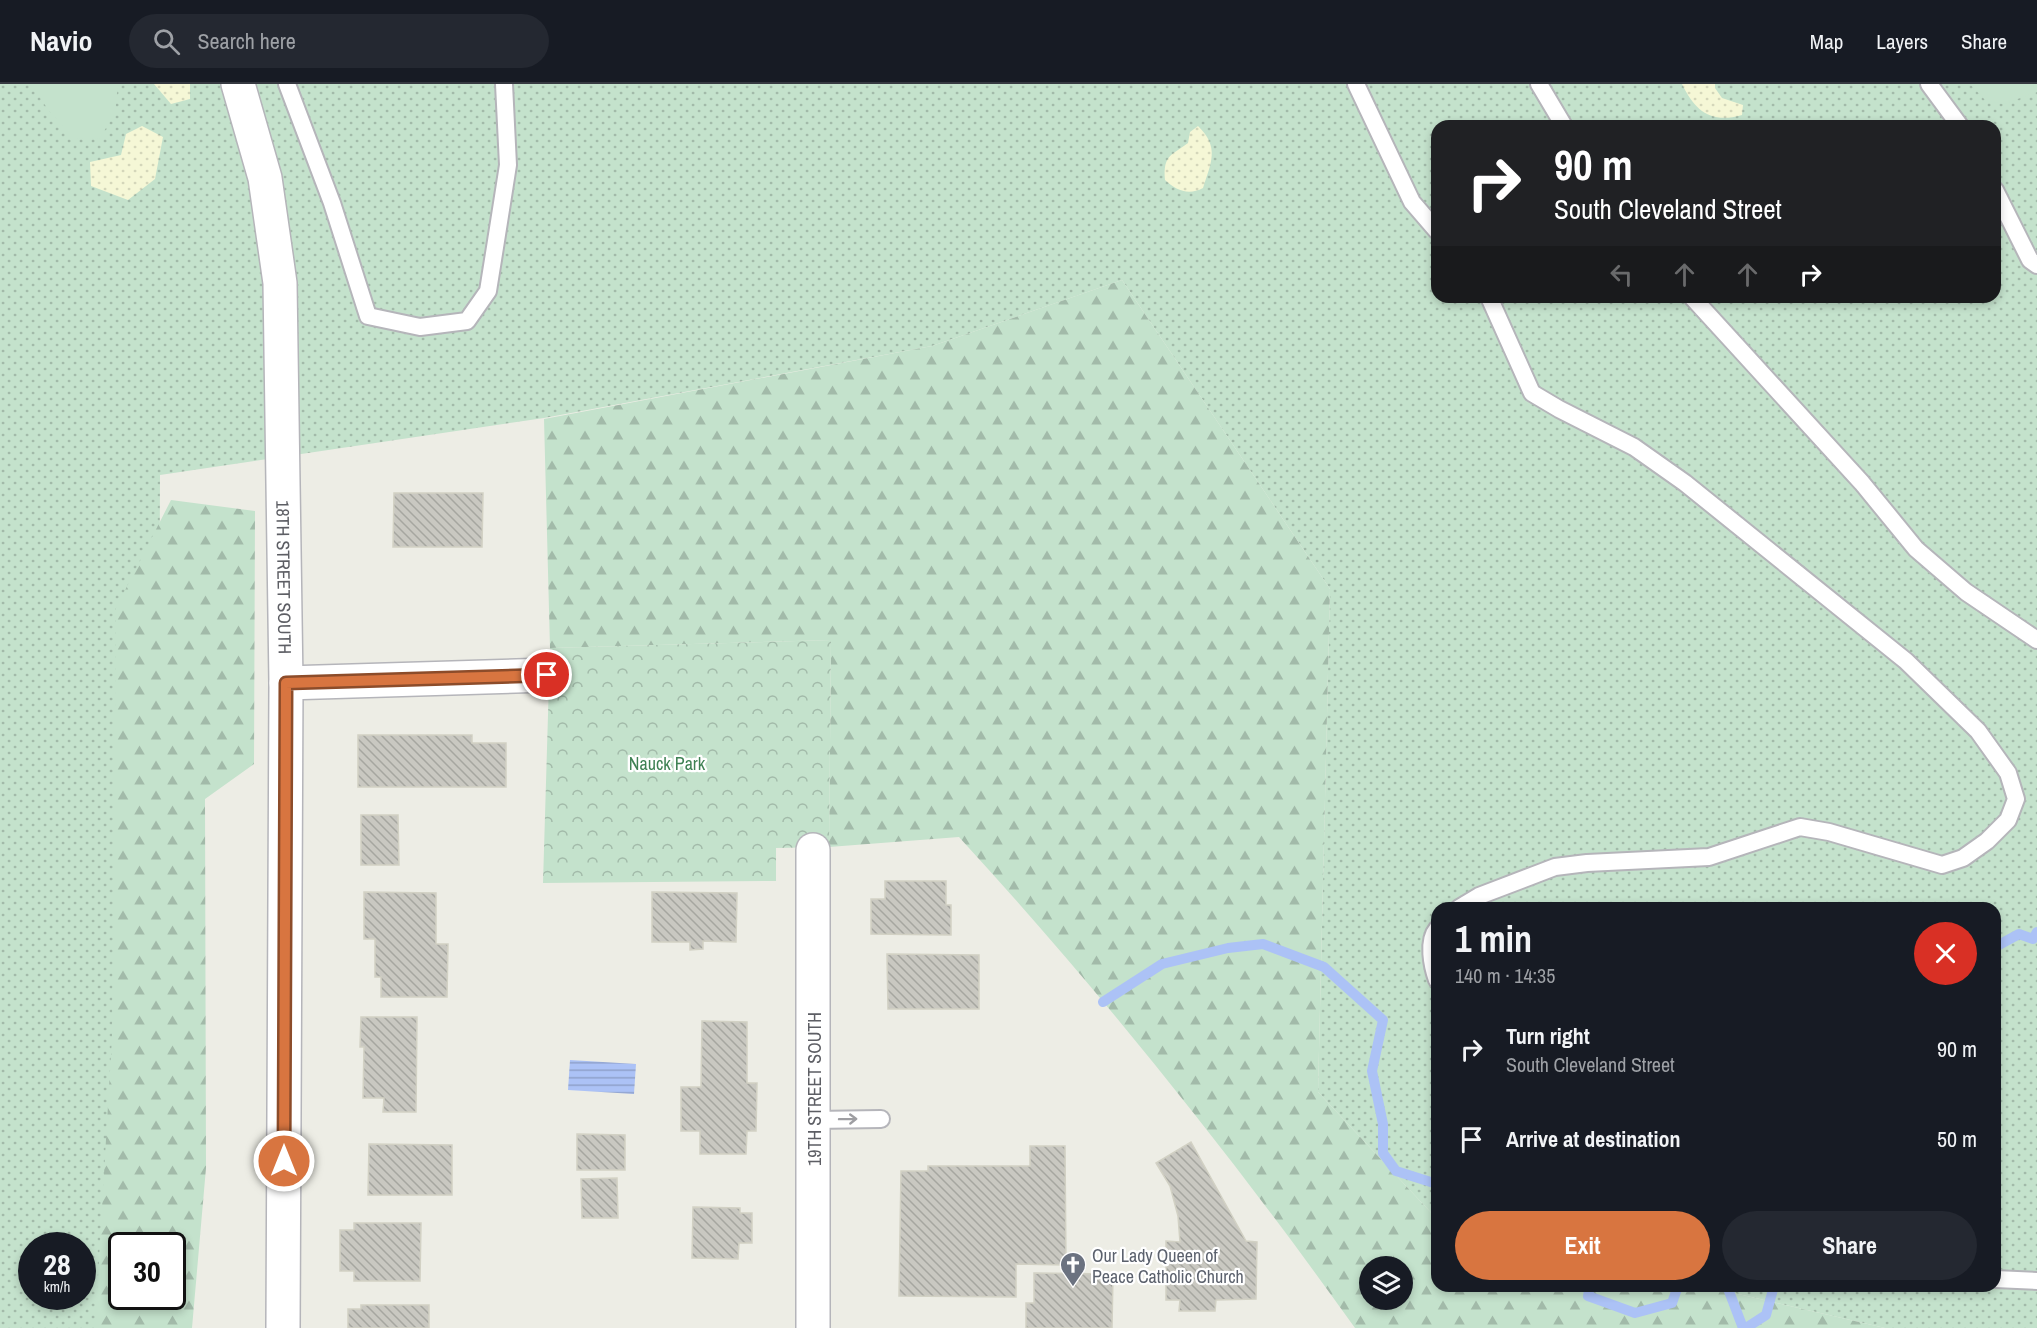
<!DOCTYPE html>
<html lang="en">
<head>
<meta charset="utf-8">
<style>
  :root { --surface:#171b24; --page:#242831; --text:#f1f3f6; --muted:#9ea1a6; --line:#363941; --accent:#d87540 }
  body { margin:0; font-family:"Archivo Narrow",sans-serif; background:var(--page); color:var(--text); height:100vh; display:flex; flex-direction:column; font-size:22px; white-space:nowrap }
  * { box-sizing:border-box; margin:0 }
  p { font-size:20px; color:var(--muted) }
  .icon { flex:none; width:33px; height:33px; fill:none; stroke:currentColor; stroke-width:2; stroke-linecap:round; stroke-linejoin:round }
  .map { position:relative; flex:1; overflow:hidden }
  .drawer { position:absolute; left:1431px; top:818px; width:570px; height:390px; display:flex; flex-direction:column; background:var(--surface); border-radius:18px; box-shadow:0 3px 9px #0003 }
  .drawer>* { flex:none }
  .guide { position:absolute; left:1431px; top:36px; width:570px; height:183px; border-radius:18px; box-shadow:0 3px 9px #0003; background:#202124; color:#fff; overflow:hidden }
  .controls { position:absolute; left:1359px; top:1172px; display:grid; gap:12px }
  .controls a { display:grid; place-items:center; width:54px; height:54px; border-radius:50%; background:var(--surface); box-shadow:0 3px 9px #0003; font-size:30px }
  .speed { position:absolute; left:18px; top:1148px; display:flex; gap:12px; font-size:30px; font-weight:700; text-align:center }
  .speed>* { display:grid; place-content:center; width:78px; height:78px; border-radius:50%; background:var(--surface); box-shadow:0 3px 9px #0003; line-height:1 }
  .speed small { font-size:15px; font-weight:400 }
  .speed .limit { border:3px solid #111; border-radius:9px; background:#fff; color:#111 }
  .pin { position:absolute; display:grid; place-items:center; width:51px; height:51px; color:#fff; margin:-26px; border:3px solid #fff; border-radius:50%; box-shadow:0 2px 6px #0007 }
  .me { position:absolute; width:66px; margin:-33px; rotate:0deg; stroke-linejoin:round; filter:drop-shadow(0 0 4px #0008) }
  .turn { display:flex; align-items:center; gap:21px; height:126px; padding:0 24px; font-size:27px }
  .turn .icon { width:78px; height:78px; stroke-width:2.5 }
  .turn b { display:block; font-size:42px; line-height:51px }
  .lanes { display:flex; align-items:center; height:57px; padding:0 24px; background:#0003; justify-content:center; gap:30px; direction:ltr }
  .lanes .off { opacity:.35 }
  .round { display:grid; place-items:center; flex:none; width:63px; height:63px; border-radius:32px; background:var(--page) }
  .head { display:flex; align-items:center; justify-content:space-between; height:102px; padding:0 24px }
  h1 { font-size:36px; font-weight:800; line-height:45px }
  .primary-button { display:flex; gap:12px; margin-top:auto; padding:12px 24px }
  .primary-button a { flex:1; height:69px; border-radius:36px; background:var(--accent); color:#fff; font-size:24px; font-weight:800; line-height:69px; text-align:center }
  .primary-button a+a { background:var(--page); color:var(--text) }
  ul { padding:0; list-style:none }
  li { display:flex; align-items:center; gap:18px; height:90px; padding:0 24px }
  li div { flex:1 }
  li b { display:block; font-size:22px }
  li em { font-style:normal }
  header { display:flex; align-items:center; gap:36px; box-sizing:border-box; height:84px; padding:0 30px; background:var(--surface); border-bottom:2px solid var(--line) }
  header strong { font-size:28px }
  nav { display:flex; gap:33px; margin-inline-start:auto; font-size:21px }
  .search { width:420px; height:54px; background:var(--page); display:flex; align-items:center; gap:15px; box-sizing:border-box; padding:0 21px; border-radius:33px; color:var(--muted); font-size:22px }
  .map>svg:first-child { display:block }
  .grass { fill:url(#grass-dots); fill-rule:evenodd }
  .forest { fill:url(#forest-firs); fill-rule:evenodd }
  .sand { fill:url(#sand-dots) }
  .park { fill:url(#park-crowns) }
  .pitch { fill:#c4e2cc }
  .water { fill:url(#water-rules) }
  .lines { fill:none; stroke-linecap:round; stroke-linejoin:round }
  .stream { stroke:#acc2f6; stroke-width:10 }
  .building { fill:url(#building-back-hatch); stroke:#d2d1c4; stroke-width:1.5 }
  .lane-casing { stroke:#b5b5ba; stroke-width:20 }
  .street-casing { stroke:#b5b5ba; stroke-width:36 }
  .lane { stroke:#fff; stroke-width:16 }
  .street { stroke:#fff; stroke-width:33 }
  .oneway { stroke:#9e9ea2 }
  .route-casing { stroke:#8c4c2a; stroke-width:15 }
  .route { stroke:#d87540; stroke-width:10 }
  .labels { text-anchor:middle; dominant-baseline:central; stroke-width:4.5; stroke-linejoin:round; paint-order:stroke }
  .street-label { font-size:18px; fill:#5d5e64; stroke:#fff }
  .park-label { font-size:18px; fill:#3e8153; stroke:#fff }
  .worship-label { font-size:18px; fill:#5b616d; stroke:#fff; text-anchor:start }
</style>
</head>
<body>
<header>
<strong>Navio</strong>
<div class="search"><svg class="icon" aria-label="search" viewBox="0 0 24 24"><circle cx="10" cy="10" r="6"/><path d="M15 15l6 6"/></svg>Search here</div>
<nav><a>Map</a><a>Layers</a><a>Share</a></nav>
</header>
<div class="map">
<svg width="2037" height="1244" viewBox="0 0 2037 1244">
  <defs>
    <pattern id="grass-dots" width="8" height="8" patternUnits="userSpaceOnUse" patternTransform="scale(1.5)"><rect width="8" height="8" fill="#c4e2cc"/><path d="M2 2h.1M6 6h.1" fill="none" stroke="#a2baa9" stroke-width="1.8" stroke-linecap="round"/></pattern>
    <pattern id="forest-firs" width="22" height="20" patternUnits="userSpaceOnUse" patternTransform="scale(1.5)"><rect width="22" height="20" fill="#c4e2cc"/><path d="M5 1l3.5 6h-7zM16 11l3.5 6h-7z" fill="#a2baa9"/></pattern>
    <pattern id="sand-dots" width="8" height="8" patternUnits="userSpaceOnUse" patternTransform="scale(1.5)"><rect width="8" height="8" fill="#f5f7d6"/><path d="M2 2h.1M6 6h.1" fill="none" stroke="#d4d6ba" stroke-width="1.8" stroke-linecap="round"/></pattern>
    <pattern id="park-crowns" width="20" height="18" patternUnits="userSpaceOnUse" patternTransform="scale(1.5)"><rect width="20" height="18" fill="#c4e2cc"/><path d="M2 6a3 3 0 1 1 6 0M12 15a3 3 0 1 1 6 0" fill="none" stroke="#a2baa9"/></pattern>
    <pattern id="water-rules" width="6" height="5" patternUnits="userSpaceOnUse" patternTransform="scale(1.5)"><rect width="6" height="5" fill="#acc2f6"/><path d="M0 2.5h6" fill="none" stroke="#8fa1cb"/></pattern>
    <pattern id="building-back-hatch" width="6" height="6" patternUnits="userSpaceOnUse" patternTransform="scale(1.5)"><rect width="6" height="6" fill="#c9c8c1"/><path d="M-1 5l2 2M0 0l6 6M5-1l2 2" fill="none" stroke="#a6a6a0"/></pattern>
  </defs>
  <rect width="100%" height="100%" fill="#edede5"/>
  <path class="grass" d="M0 0H2037V1244H1885L1704 1202H1995V824H1437V1135L1318 1008 1330 505 1122 196 932 262 544 334 160 391 157 1161H122V1212L157 1244H0ZM1437 42H1995V213H1437ZM32 1161H82V1212H32Z"/>
  <g class="forest">
    <path d="M1122 196 1330 505 1318 1008 1437 1135V1202H1704L1885 1244H1355C1232 1072 1102 909 959 753L829 763 831 556 550 564 544 335 932 262ZM1370 1182H1402V1215H1370Z"/>
    <path d="M171 416 255 427 254 680 205 715 206 1084 192 1244H95L112 953 116 524ZM122 1161H172V1212H122Z"/>
  </g>
  <g class="sand">
    <polygon points="154,0 190,0 190,15 171,20"/>
    <path d="M1682 0H1715V4L1722 14 1743 21 1742 31C1711 40 1695 27 1682 0Z"/>
    <polygon points="142,42 163,53 155,95 128,116 91,102 90,78 121,71 126,50"/>
    <path d="M1198 42C1220 63 1211 79 1203 104 1188 112 1176 106 1165 96 1163 71 1171 72 1188 59L1190 48Z"/>
  </g>
  <polygon class="park" points="831,556 829,763 776,764 776,797 543,799 550,564"/>
  <g class="pitch">
    <polygon points="31,0 118,0 115,29 100,54 75,55 49,27"/>
    <polygon points="1970,0 2037,0 2037,8 2004,20 1986,17"/>
  </g>
  <polygon class="water" points="570,976 636,980 634,1010 568,1006"/>
  <g class="lines">
    <g class="stream">
      <polyline points="1995,863 2019,850 2033,855 2037,848"/>
      <polyline points="1103,918 1162,880 1228,864 1263,860 1324,883 1383,936 1372,987 1383,1040 1383,1069 1396,1087 1437,1100"/>
      <polyline points="1590,1202 1588,1212 1635,1229 1672,1219 1678,1202"/>
      <polyline points="1727,1202 1743,1244"/>
      <polyline points="1746,1244 1766,1231 1774,1202"/>
    </g>
  </g>
  <g class="building">
    <polygon points="394,409 483,409 482,463 393,463"/>
    <polygon points="358,651 472,651 472,659 506,659 506,703 358,703"/>
    <polygon points="361,731 398,731 399,781 361,781"/>
    <polygon points="885,797 946,797 946,821 951,821 951,851 871,850 871,815 885,815"/>
    <polygon points="364,808 436,809 436,860 448,860 447,913 381,913 381,893 375,893 375,855 364,855"/>
    <polygon points="652,808 737,809 736,858 703,857 703,865 690,866 690,858 652,858"/>
    <polygon points="887,870 979,871 979,925 888,925"/>
    <polygon points="361,933 417,933 416,1028 383,1028 384,1014 363,1014 364,963 360,963"/>
    <polygon points="702,937 747,938 747,999 757,999 756,1047 747,1047 746,1070 700,1070 700,1047 681,1047 681,1003 701,1003"/>
    <polygon points="577,1050 625,1051 625,1086 577,1086"/>
    <polygon points="1191,1058 1246,1157 1257,1158 1256,1215 1216,1216 1215,1227 1179,1227 1180,1216 1166,1216 1166,1157 1180,1158 1178,1132 1170,1102 1156,1079"/>
    <polygon points="369,1060 452,1061 452,1111 368,1111"/>
    <polygon points="1030,1062 1065,1062 1066,1181 1016,1180 1016,1213 899,1212 901,1087 928,1087 928,1082 1030,1082"/>
    <polygon points="617,1094 618,1134 582,1134 581,1095"/>
    <polygon points="693,1123 740,1124 740,1129 752,1129 752,1159 739,1159 738,1175 692,1174"/>
    <polygon points="354,1139 421,1139 420,1197 354,1197 354,1187 340,1187 340,1146 354,1146"/>
    <polygon points="1034,1189 1113,1190 1112,1244 1026,1244 1026,1219 1034,1219"/>
    <polygon points="361,1221 429,1221 429,1244 348,1244 348,1225 361,1225"/>
  </g>
  <g class="lines">
    <defs>
      <g id="lane">
        <polyline points="287,0 332,119 368,232 420,243 467,237 488,207 496,157 508,81 504,0"/>
        <polyline points="1356,0 1412,118 1437,147"/>
        <polyline points="1539,0 1564,42"/>
        <polyline points="1929,0 1960,42"/>
        <polyline points="1995,106 2030,176 2037,181"/>
        <polyline points="1692,213 1862,399 1916,465 1966,508 2037,556"/>
        <polyline points="1459,824 1479,812 1555,783 1587,779 1709,773 1800,743 1829,748 1942,781 1963,774 1987,757 2008,736 2016,715 2008,689 1978,647 1906,577 1685,399 1634,363 1559,325 1532,309 1489,213"/>
        <path d="M1437 845C1427 857 1432 882 1437 896"/>
        <polyline points="814,1036 881,1035"/>
        <polyline points="1995,1195 2037,1197"/>
      </g>
      <g id="street">
        <path id="s1" d="M238 0 265 94 280 199 286 599 283 1244"/>
        <polyline points="286,599 547,591"/>
        <polyline points="813,766 813,1244"/>
      </g>
    </defs>
    <use href="#lane" class="lane-casing"/>
    <use href="#street" class="street-casing"/>
    <use href="#lane" class="lane"/>
    <use href="#street" class="street"/>
  </g>
  <defs><path id="oneway-shaft" d="M-6 0H5M1.5-3L5.5 0L1.5 3" fill="none" stroke-width="1.6" stroke-linecap="round" stroke-linejoin="round" transform="scale(1.5)"/></defs>
  <use class="oneway" href="#oneway-shaft" transform="translate(848 1035) rotate(-1)"/>
  <g class="lines">
    <defs>
      <polyline id="route" points="284,1077 286,599 547,591"/>
    </defs>
    <use href="#route" class="route-casing"/>
    <use href="#route" class="route"/>
  </g>
  <defs>
    <symbol id="church-pin" viewBox="-11 -11 22 30"><path d="M0 17L-7.5 6A9.5 9.5 0 1 1 7.5 6Z" fill="#6b7280" stroke="#fff"/><path d="M-1.2-6h2.4v3.5h3.3v2.4h-3.3V6h-2.4V-.1h-3.3v-2.4h3.3Z" fill="#fff"/></symbol>
  </defs>
  <g fill-rule="evenodd">
    <use href="#church-pin" x="1058" y="1166" width="30" height="40"/>
  </g>
  <g class="labels">
    <g class="street-label">
      <text stroke="none"><textPath href="#s1" startOffset="498">18TH STREET SOUTH</textPath></text>
      <text transform="translate(814 1005) rotate(-90)">19TH STREET SOUTH</text>
    </g>
    <g class="park-label">
      <text x="667" y="679">Nauck Park</text>
    </g>
    <g class="worship-label">
      <text x="1092" y="1171">Our Lady Queen of<tspan x="1092" dy="21">Peace Catholic Church</tspan></text>
    </g>
  </g>
</svg>
<div class="controls">
<a><svg class="icon" aria-label="layers" viewBox="0 0 24 24"><path d="M12 4l9 5-9 5-9-5zM3 14l9 5 9-5"/></svg></a>
</div>
<div class="speed"><div>28<small>km/h</small></div><div class="limit">30</div></div>
<div class="pin" style="left:547px;top:591px;background:#d93025"><svg class="icon" aria-label="arrive" viewBox="0 0 24 24"><path d="M6 21V4h12l-3 4 3 4H6"/></svg></div>
<svg class="me" style="left:284px;top:1077px" viewBox="-20 -20 40 40"><circle r="17" fill="#d87540" stroke="#fff" stroke-width="3"/><path d="M0-11L8 9 0 5-8 9z" fill="#fff"/></svg>
<div class="guide">
<div class="turn"><svg class="icon" aria-label="right" viewBox="0 0 24 24"><path d="M7 20v-9h11M14 6l5 5-5 5"/></svg><div><b>90 m</b>South Cleveland Street</div></div>
<div class="lanes"><svg class="icon off" aria-label="left" viewBox="0 0 24 24"><path d="M17 20v-9H6M10 6l-5 5 5 5"/></svg><svg class="icon off" aria-label="ahead" viewBox="0 0 24 24"><path d="M12 20V5M6 11l6-6 6 6"/></svg><svg class="icon off" aria-label="ahead" viewBox="0 0 24 24"><path d="M12 20V5M6 11l6-6 6 6"/></svg><svg class="icon" aria-label="right" viewBox="0 0 24 24"><path d="M7 20v-9h11M14 6l5 5-5 5"/></svg></div>
</div>
<section class="drawer">
<div class="head"><div><h1>1 min</h1><p>140 m · 14:35</p></div><a class="round" style="background:#d93025;color:#fff"><svg class="icon" aria-label="close" viewBox="0 0 24 24"><path d="M6 6l12 12M18 6L6 18"/></svg></a></div>
<ul>
<li><svg class="icon" aria-label="right" viewBox="0 0 24 24"><path d="M7 20v-9h11M14 6l5 5-5 5"/></svg><div><b>Turn right</b><p>South Cleveland Street</p></div><em>90 m</em></li>
<li><svg class="icon" aria-label="arrive" viewBox="0 0 24 24"><path d="M6 21V4h12l-3 4 3 4H6"/></svg><div><b>Arrive at destination</b></div><em>50 m</em></li>
</ul>
<div class="primary-button"><a>Exit</a><a>Share</a></div>
</section>
</div>
</body>
</html>
